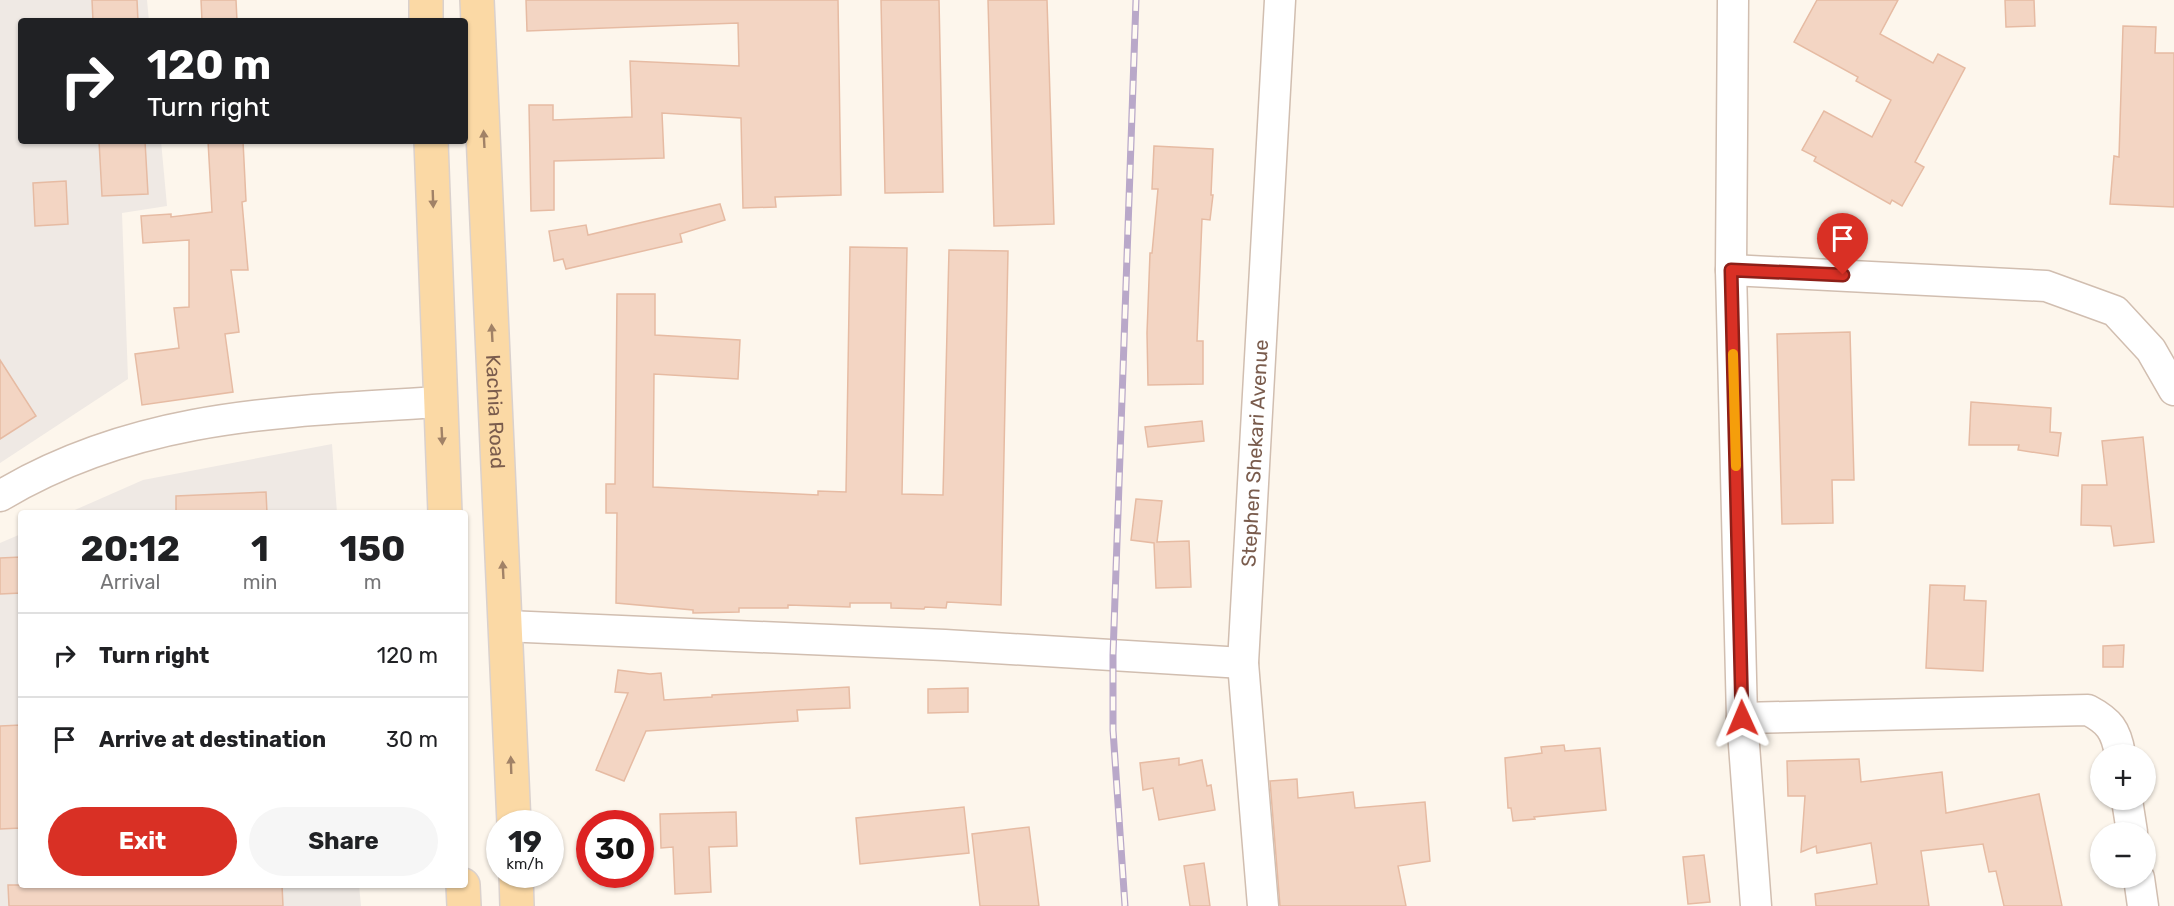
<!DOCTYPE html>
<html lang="en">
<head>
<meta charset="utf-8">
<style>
  :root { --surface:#fff; --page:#f6f6f6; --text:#202124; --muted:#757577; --line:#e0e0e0; --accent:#d93025 }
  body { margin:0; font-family:Rubik,sans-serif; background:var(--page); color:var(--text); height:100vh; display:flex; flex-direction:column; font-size:22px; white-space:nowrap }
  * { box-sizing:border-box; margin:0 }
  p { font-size:20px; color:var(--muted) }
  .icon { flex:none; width:33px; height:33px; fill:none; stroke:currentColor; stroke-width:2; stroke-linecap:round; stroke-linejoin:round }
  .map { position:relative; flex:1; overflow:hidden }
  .panel { position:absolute; left:18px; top:510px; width:450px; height:378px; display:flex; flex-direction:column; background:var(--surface); border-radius:6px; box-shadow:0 2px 4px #0004 }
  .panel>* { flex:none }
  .hud { position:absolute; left:18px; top:18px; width:450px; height:126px; border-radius:6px; box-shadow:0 2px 4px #0004; background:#202124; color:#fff; overflow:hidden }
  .fabs { position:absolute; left:2090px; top:744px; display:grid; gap:12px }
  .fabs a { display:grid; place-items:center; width:66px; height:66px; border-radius:50%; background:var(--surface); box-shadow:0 2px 4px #0004; font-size:30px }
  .speed { position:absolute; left:486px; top:810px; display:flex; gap:12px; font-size:30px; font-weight:700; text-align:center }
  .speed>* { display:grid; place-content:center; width:78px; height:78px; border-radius:50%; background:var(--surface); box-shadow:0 2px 4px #0004; line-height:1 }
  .speed small { font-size:15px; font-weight:400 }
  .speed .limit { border:9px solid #d22; background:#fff; color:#111 }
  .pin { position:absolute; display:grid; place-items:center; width:51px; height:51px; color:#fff; margin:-62px -26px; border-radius:50% 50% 50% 0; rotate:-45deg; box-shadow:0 0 6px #0007 }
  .pin .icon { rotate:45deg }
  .me { position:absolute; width:66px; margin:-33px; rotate:359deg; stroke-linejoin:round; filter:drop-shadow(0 0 4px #0008) }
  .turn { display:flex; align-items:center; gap:21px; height:126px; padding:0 30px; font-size:27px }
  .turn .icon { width:78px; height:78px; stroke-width:2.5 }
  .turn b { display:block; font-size:42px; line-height:51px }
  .eta { display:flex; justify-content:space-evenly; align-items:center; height:102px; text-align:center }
  .eta b { font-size:36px; font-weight:700; line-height:42px }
  .primary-button { display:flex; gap:12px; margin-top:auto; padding:12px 30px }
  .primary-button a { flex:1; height:69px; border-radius:36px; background:var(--accent); color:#fff; font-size:24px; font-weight:700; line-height:69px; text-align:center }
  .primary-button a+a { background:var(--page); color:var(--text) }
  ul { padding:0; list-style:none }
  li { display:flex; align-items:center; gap:18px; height:84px; padding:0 30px; border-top:2px solid var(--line) }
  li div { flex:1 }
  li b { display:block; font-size:22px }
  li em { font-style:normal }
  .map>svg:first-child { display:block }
  .industrial { fill:#efe9e4 }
  .building { fill:#f3d5c3; stroke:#e6bba3; stroke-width:1.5 }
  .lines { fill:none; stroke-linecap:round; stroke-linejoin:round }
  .street-casing { stroke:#d1beb0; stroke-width:33 }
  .primary-casing { stroke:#dad1cd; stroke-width:36 }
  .street { stroke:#fff; stroke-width:30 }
  .primary { stroke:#fbd9a5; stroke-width:33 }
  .rail-casing { stroke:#b9a8c9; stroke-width:7 }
  .rail { stroke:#fffaf3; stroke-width:4.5; stroke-dasharray:14; stroke-linecap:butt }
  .oneway { fill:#a18267 }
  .route-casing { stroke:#8d1f18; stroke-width:15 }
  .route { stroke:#d93025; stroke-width:10 }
  .slow { stroke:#f59e0b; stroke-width:10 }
  .labels { text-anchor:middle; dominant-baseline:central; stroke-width:4.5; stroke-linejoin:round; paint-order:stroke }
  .street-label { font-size:20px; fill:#7a5c4d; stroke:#fffaf3 }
</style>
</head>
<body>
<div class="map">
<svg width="2174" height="906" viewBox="0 0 2174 906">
  <rect width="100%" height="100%" fill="#fdf6ec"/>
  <g class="industrial">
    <polygon points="0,0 147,0 149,21 21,21 21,141 161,141 167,206 122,213 128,379 0,463"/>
    <polygon points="332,444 337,513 68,513 143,480"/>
    <polygon points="21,534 21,885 359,885 361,906 0,906 0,543"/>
  </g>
  <g class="building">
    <polygon points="92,0 137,0 138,21 93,21"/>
    <polygon points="201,0 236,0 237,21 202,21"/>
    <polygon points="526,0 838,0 841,195 775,197 776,207 743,208 741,118 662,113 664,158 554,161 554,210 531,211 529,105 553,105 553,120 632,117 630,61 739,66 738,23 527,31"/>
    <polygon points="881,0 939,0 943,192 885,193"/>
    <polygon points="988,0 1047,0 1054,224 994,226"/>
    <polygon points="1817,0 1898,0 1880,34 1933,63 1938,54 1965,68 1915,162 1924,167 1902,206 1892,200 1890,204 1814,161 1816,157 1802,150 1824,111 1872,137 1891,100 1856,81 1858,77 1794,42"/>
    <polygon points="2005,0 2034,0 2035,26 2006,27"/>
    <polygon points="2123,26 2156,27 2155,53 2174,53 2174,207 2110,204 2114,156 2119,157"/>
    <polygon points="99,141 145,141 148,194 102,196"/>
    <polygon points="208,141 243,141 246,201 242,202 248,270 231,270 239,332 225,334 233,392 142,405 135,354 179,348 174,308 189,307 189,240 143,243 141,216 171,214 171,217 212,212"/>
    <polygon points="1154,146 1213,149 1211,195 1213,195 1210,220 1202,219 1197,341 1203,341 1203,384 1148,385 1147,333 1150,253 1152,253 1158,189 1152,189"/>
    <polygon points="66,181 68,224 35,226 33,183"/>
    <polygon points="720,204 725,220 680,234 682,242 566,269 563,259 554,261 549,231 586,225 588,235"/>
    <polygon points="850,247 907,248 902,494 943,495 949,250 1008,251 1001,605 947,602 946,608 925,607 924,609 891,608 891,603 850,603 850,607 788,605 788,608 739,608 739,612 693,613 693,610 616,603 617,513 606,513 606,484 615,484 617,294 655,294 655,335 740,340 738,379 654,374 653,487 818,495 818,491 846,492"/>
    <polygon points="1850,332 1854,480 1832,480 1833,523 1782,524 1777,334"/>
    <polygon points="0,360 36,416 0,439"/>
    <polygon points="1971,402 2051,408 2050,432 2061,433 2058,456 2018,450 2019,445 1969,445"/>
    <polygon points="1202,421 1204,441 1148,447 1145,427"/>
    <polygon points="2143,437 2154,542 2114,546 2111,526 2081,525 2082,485 2107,485 2102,441"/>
    <polygon points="266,492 267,513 176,513 176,496"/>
    <polygon points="1136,499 1162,501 1157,542 1189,541 1191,587 1156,588 1154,543 1131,540"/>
    <polygon points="21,557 21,593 0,594 0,558"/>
    <polygon points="1930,585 1965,586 1964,600 1986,601 1983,671 1926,668"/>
    <polygon points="2124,645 2123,667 2103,667 2103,646"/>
    <polygon points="618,670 650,674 661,673 664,700 712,697 712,695 849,687 850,708 797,710 798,721 646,731 624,781 596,770 628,693 615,692"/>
    <polygon points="968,688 968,712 928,713 928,689"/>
    <polygon points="21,725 21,828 0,829 0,726"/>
    <polygon points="1564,745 1565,751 1600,748 1606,810 1534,817 1535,819 1513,821 1511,808 1508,808 1505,758 1542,753 1541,747"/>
    <polygon points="1179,758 1179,765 1202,760 1207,786 1211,785 1215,810 1159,820 1153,788 1143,790 1140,763"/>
    <polygon points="1859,759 1861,782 1942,772 1946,813 2039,794 2062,906 2004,906 1996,871 1989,872 1983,844 1921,851 1929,906 1816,906 1815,894 1877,884 1871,843 1817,853 1816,846 1801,852 1805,796 1788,796 1787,761"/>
    <polygon points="1297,779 1298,798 1353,792 1355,808 1425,802 1430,861 1398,866 1406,906 1280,906 1270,781"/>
    <polygon points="964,807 969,853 860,864 856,818"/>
    <polygon points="736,812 737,846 709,847 711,892 675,894 673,847 661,848 660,814"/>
    <polygon points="1029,827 1039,906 980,906 972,834"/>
    <polygon points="1704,855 1710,902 1688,904 1683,857"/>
    <polygon points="1204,863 1210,906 1190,906 1184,866"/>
    <polygon points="8,885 282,885 283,906 9,906"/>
  </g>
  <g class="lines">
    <defs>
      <g id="street">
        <polyline points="1733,0 1731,270 1742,718 1756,906"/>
        <polyline points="1731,270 2046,286 2115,311 2151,350 2174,390"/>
        <path d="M0 496C140 413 283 412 440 402"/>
        <polyline points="505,626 945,645 1243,663"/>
        <path d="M1742 718 2088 710C2109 721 2116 730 2120 754"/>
        <polyline points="2127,800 2132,832"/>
        <polyline points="2139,878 2143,906"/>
        <path id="s1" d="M1263 906 1243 663 1280 0"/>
      </g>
      <g id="primary">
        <polyline points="426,0 426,21"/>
        <path id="s2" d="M477 0 514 824"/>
        <polyline points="431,141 445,513"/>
        <polyline points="516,874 517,906"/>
        <polyline points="463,885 464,906"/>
      </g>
    </defs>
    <use href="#street" class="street-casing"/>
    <use href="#primary" class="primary-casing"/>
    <use href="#street" class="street"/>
    <use href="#primary" class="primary"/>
    <defs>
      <polyline id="rail" points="1125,906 1113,730 1113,655 1136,0"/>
    </defs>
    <use href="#rail" class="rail-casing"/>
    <use href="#rail" class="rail"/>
  </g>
  <defs><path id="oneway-solid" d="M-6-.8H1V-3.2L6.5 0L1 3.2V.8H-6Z" transform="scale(1.5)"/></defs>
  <g class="oneway">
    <use href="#oneway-solid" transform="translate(484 139) rotate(-93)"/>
    <use href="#oneway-solid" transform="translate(433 199) rotate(88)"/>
    <use href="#oneway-solid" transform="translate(492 333) rotate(-93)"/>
    <use href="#oneway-solid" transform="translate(442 436) rotate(87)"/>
    <use href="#oneway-solid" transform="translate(503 570) rotate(-93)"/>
    <use href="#oneway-solid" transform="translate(511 765) rotate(-92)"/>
  </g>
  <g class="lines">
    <defs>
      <polyline id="route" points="1742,718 1731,270 1843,275"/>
    </defs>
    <use href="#route" class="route-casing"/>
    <use href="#route" class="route"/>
    <polyline class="slow" points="1733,354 1736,466"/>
  </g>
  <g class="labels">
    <g class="street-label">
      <text stroke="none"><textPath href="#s2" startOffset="412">Kachia Road</textPath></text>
      <text stroke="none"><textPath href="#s1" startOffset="454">Stephen Shekari Avenue</textPath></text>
    </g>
  </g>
</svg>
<div class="fabs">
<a>+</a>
<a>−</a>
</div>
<div class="speed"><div>19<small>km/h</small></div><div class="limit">30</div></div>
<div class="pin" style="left:1843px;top:275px;background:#d93025"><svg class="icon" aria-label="arrive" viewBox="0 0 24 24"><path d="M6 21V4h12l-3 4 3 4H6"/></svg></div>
<svg class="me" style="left:1742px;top:718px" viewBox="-20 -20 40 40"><path d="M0-17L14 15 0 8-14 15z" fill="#d93025" stroke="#fff" stroke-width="4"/></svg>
<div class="hud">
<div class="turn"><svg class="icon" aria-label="right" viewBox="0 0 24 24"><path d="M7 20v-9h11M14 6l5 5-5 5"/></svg><div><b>120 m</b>Turn right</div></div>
</div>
<section class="panel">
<div class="eta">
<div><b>20:12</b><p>Arrival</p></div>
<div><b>1</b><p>min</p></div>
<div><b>150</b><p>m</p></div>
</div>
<ul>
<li><svg class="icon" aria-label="right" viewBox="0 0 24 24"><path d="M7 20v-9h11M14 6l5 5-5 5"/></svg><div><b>Turn right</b></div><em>120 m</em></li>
<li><svg class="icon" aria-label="arrive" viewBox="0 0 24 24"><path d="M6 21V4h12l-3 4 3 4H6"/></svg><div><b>Arrive at destination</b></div><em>30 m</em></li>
</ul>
<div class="primary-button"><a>Exit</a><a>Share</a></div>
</section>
</div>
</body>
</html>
